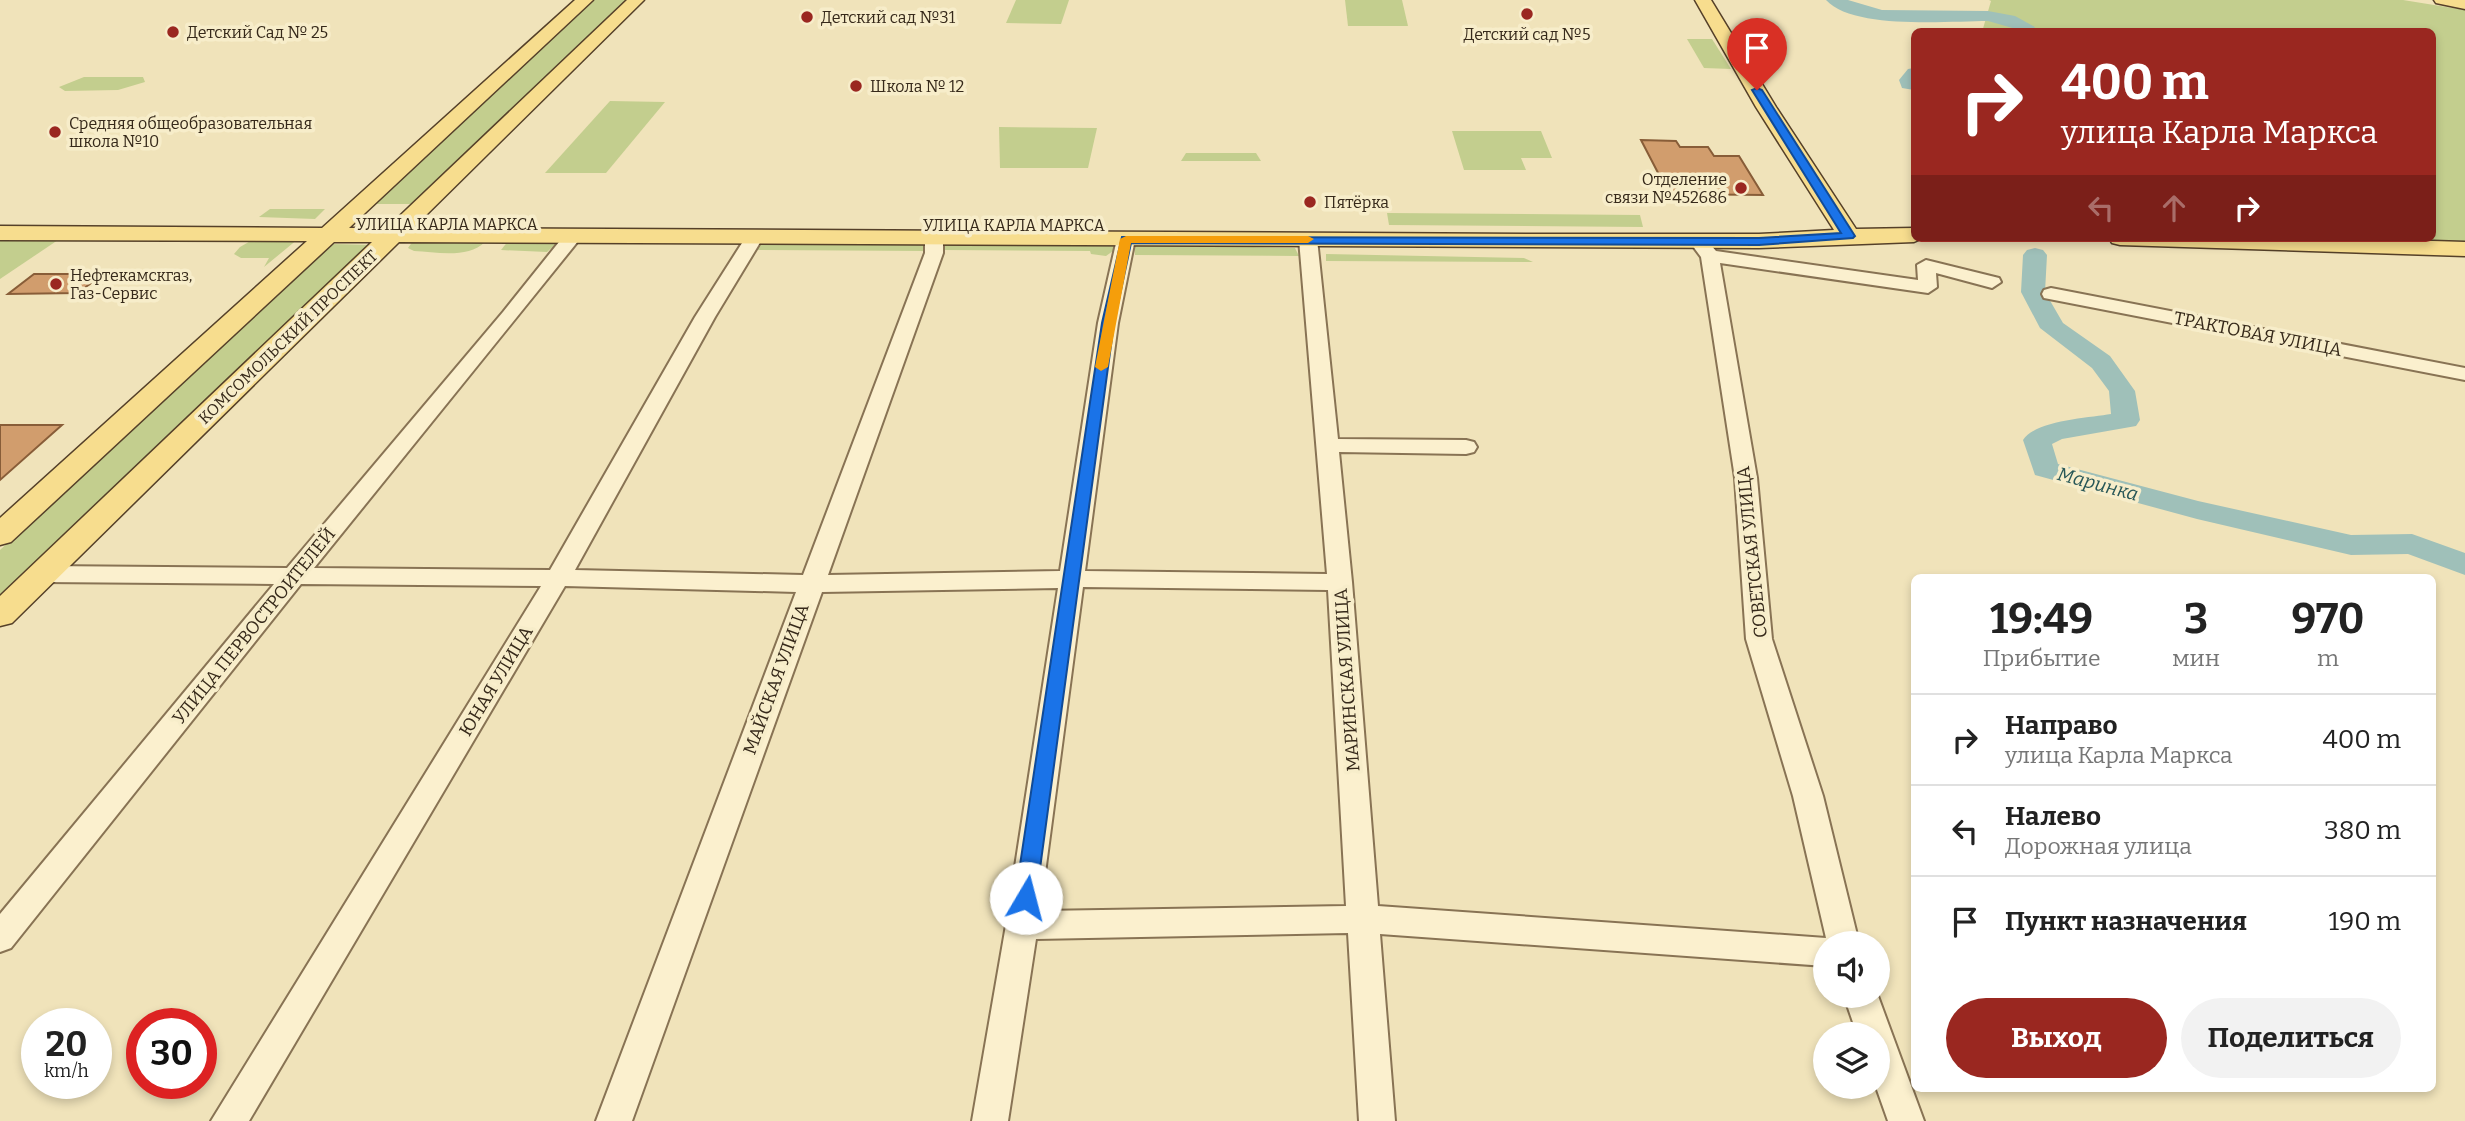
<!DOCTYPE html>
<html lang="ru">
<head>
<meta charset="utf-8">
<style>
  :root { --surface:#fff; --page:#f2f2f2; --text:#222; --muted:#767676; --line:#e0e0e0; --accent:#9a2720 }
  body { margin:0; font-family:Bitter,serif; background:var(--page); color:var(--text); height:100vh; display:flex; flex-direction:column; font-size:26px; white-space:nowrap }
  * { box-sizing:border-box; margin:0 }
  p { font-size:23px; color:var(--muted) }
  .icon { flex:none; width:38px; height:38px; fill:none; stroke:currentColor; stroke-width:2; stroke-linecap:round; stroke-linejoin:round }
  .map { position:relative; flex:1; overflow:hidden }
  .sheet { position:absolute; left:1911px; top:574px; width:525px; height:518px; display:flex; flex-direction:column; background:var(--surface); border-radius:10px; box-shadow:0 4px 10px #0003 }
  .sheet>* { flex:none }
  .top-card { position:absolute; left:1911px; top:28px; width:525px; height:214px; border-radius:10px; box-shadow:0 4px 10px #0003; background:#9a2720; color:#fff; overflow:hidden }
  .tools { position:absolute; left:1813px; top:931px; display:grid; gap:14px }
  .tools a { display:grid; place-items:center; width:77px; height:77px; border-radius:50%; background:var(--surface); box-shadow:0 4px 10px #0003; font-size:35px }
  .speed { position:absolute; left:21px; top:1008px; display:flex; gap:14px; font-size:35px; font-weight:700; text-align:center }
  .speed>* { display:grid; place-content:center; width:91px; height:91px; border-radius:50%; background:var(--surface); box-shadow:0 4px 10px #0003; line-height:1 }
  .speed small { font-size:18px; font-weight:400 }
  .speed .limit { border:10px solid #d22; background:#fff; color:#111 }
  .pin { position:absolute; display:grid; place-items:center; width:60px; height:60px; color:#fff; margin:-72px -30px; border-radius:50% 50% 50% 0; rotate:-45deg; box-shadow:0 0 7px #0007 }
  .pin .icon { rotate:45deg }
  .me { position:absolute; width:77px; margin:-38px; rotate:8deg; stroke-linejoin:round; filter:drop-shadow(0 0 5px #0008) }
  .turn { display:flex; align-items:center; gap:24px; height:147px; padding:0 35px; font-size:32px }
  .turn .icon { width:91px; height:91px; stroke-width:2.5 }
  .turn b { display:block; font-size:49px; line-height:60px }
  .lanes { display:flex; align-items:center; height:66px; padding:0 35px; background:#0003; justify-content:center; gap:35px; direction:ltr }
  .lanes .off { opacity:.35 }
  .eta { display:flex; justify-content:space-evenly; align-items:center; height:119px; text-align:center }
  .eta b { font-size:42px; font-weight:700; line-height:49px }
  .button { display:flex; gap:14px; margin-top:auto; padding:14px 35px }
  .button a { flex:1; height:80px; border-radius:42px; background:var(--accent); color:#fff; font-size:28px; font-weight:700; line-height:80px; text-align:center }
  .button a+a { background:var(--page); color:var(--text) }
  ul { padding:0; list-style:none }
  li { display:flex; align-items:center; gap:21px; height:91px; padding:0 35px; border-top:2px solid var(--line) }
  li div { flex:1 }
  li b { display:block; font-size:26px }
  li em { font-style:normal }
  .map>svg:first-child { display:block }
  .green { fill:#c3ce8e }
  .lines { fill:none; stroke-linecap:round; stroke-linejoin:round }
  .river { fill:#9fc0b9; fill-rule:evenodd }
  .building { fill:#d19d6d; stroke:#885d38; stroke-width:2 }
  .minor-casing { stroke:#887354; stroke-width:4 }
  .major-casing { stroke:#554029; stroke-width:3 }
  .minor { fill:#fbf0ce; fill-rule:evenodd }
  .major { fill:#f7dd8e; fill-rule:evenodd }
  .route { fill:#1a73e8; stroke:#114b97; stroke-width:2 }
  .slow { fill:#f59e0b }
  .poi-dot { fill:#9a2720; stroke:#f7edca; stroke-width:2.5 }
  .labels { text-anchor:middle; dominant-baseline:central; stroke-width:7; stroke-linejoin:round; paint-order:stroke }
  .far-poi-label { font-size:16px; fill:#36291a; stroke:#f7edca; text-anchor:start }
  .far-street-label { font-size:16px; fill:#36291a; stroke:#f7edca }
  .street-label { font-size:18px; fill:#36291a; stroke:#f7edca }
  .water-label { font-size:19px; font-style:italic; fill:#285757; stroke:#f7edca }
</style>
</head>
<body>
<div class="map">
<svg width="2465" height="1121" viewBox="0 0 2465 1121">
  <rect width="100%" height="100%" fill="#f0e3ba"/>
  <g class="green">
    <polygon points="594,0 627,0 419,204 371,204"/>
    <polygon points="1016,0 1069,0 1061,24 1006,23"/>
    <polygon points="1345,0 1402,0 1408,26 1348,26"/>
    <polygon points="1989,0 2403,0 2465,10 2465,245 2091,238 2432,238 2432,32 1982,32 1991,1"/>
    <polygon points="1687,39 1712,39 1731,69 1704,68"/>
    <polygon points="84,77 143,77 145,82 118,90 65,91 59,87"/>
    <polygon points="610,101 665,102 606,173 545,173"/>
    <polygon points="999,127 1097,128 1088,168 1000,168"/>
    <polygon points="1452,131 1541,131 1552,158 1521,158 1526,170 1464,170"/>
    <polygon points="1186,153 1256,153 1261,161 1181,161"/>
    <polygon points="270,209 325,209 315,219 259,217"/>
    <polygon points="1387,213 1640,215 1643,227 1389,225"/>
    <polygon points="0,239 58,240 0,279"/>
    <polygon points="254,239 298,239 264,267 269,258 241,258 234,254 240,247"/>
    <polygon points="509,240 558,242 547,252 501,250"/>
    <path d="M413 241 485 242C468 259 436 252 414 251L408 248Z"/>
    <polygon points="755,241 928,244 925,251 750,250"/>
    <polygon points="333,244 373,245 0,604 0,550"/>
    <polygon points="943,244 1113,245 1113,251 1106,256 1091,254 1090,251 943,250"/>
    <polygon points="1134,244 1295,248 1299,256 1135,255"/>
    <polygon points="1326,254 1524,258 1533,262 1326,261"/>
  </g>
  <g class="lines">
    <g class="river">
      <path d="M1826 0H1848L1882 10 1988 11 2015 16 2035 27 2031 32H2014L2016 29 1988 21C1949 21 1853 30 1826 0Z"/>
      <polygon points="1914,68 1914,90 1902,88 1899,80 1908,69"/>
      <path d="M2035 248 2043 250 2047 255 2045 292 2063 323 2110 356 2135 391 2140 420 2136 426 2062 439 2052 444 2058 464 2198 501 2351 535 2412 534 2465 553V575L2408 554 2351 555 2197 519 2035 475 2023 440C2036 420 2089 418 2111 414L2109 391 2092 368 2040 328 2021 292 2023 255 2027 250Z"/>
    </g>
  </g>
  <g class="building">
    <polygon points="1641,140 1676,141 1680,147 1708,147 1714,156 1739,156 1763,195 1669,194"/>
    <polygon points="34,274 103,274 78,293 8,294"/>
    <polygon points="0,425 62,425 0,480"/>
  </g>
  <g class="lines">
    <defs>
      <g id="minor">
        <path d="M573 231 582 236 579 240 314 568 550 570 695 317 749 232 755 231 764 236 715 317 575 570 803 575 925 253V237L934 232 943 237V253L828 575 1060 571 1098 323 1117 239 1126 234 1135 239 1118 323 1085 571 1327 574 1299 239 1308 234 1317 239 1338 439 1466 440 1474 442 1477 447 1474 452 1466 454 1339 452 1352 582 1378 906 1826 938 1793 796 1746 639 1735 478 1701 257 1689 241 1698 236 1704 237 1716 251 1918 280 1917 265 1926 260 1999 278 2001 282 1992 288 1936 273 1937 287 1928 293 1720 263 1757 478 1772 639 1823 796 1859 943H1825V966L1380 934 1395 1121H1359L1348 933 1036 939 1008 1121H972L1006 925 1058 588 822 592 632 1121H596L796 592 565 586 249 1121H211L541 586 301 584 11 948 0 952V914L274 584 43 582 34 580 31 574 34 568 43 566 287 568 503 312 567 232ZM1083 587 1328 590 1346 906 1040 911Z"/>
        <polygon points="2051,288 2465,368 2465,380 2044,298 2042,294 2044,290"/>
        <polygon points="1844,996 1878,996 1924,1121 1888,1121 1876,1087 1878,1034 1857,1034"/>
      </g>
      <g id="major">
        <polygon points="575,0 593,0 349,228 387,228 627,0 644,0 413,228 1539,234 1759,234 1834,230 1756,107 1695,0 1711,0 1776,107 1856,229 1914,228 1914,238 1923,238 1914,242 1759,248 399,242 12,623 0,626 0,596 372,242 334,242 11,542 0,545 0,518 307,241 0,240 0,226 322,228"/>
        <polygon points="2434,0 2465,0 2465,9 2436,3"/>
        <polygon points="2109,238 2336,238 2465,242 2465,256 2120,245 2112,243"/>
      </g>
    </defs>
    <use href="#minor" class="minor-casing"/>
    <use href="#major" class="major-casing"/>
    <use href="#minor" class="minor"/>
    <use href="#major" class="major"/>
  </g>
  <polygon class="route" points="1757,88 1762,90 1855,236 1853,238 1759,245 1131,243 1114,323 1036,898 1033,904 1026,907 1018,904 1015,898 1102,323 1122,237 1759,238 1841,233 1752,90"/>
  <polygon class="slow" points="1126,236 1308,236 1314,239 1308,243 1131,243 1108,367 1101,371 1095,367 1120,239"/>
  <g class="poi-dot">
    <circle cx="1527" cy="14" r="7"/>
    <circle cx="807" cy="17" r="7"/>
    <circle cx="173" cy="32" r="7"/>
    <circle cx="856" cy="86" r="7"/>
    <circle cx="55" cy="132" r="7"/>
    <circle cx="1741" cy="188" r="7"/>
    <circle cx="1310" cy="202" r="7"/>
    <circle cx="56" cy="284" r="7"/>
  </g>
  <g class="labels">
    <g class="far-poi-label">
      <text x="821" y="17">Детский сад №31</text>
      <text x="187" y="32">Детский Сад № 25</text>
      <text x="1527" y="34" text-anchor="middle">Детский сад №5</text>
      <text x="870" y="86">Школа № 12</text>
      <text x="69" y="123">Средняя общеобразовательная<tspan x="69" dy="18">школа №10</tspan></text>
      <text x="1727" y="179" text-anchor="end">Отделение<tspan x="1727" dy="18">связи №452686</tspan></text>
      <text x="1324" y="202">Пятёрка</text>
      <text x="70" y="275">Нефтекамскгаз,<tspan x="70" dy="18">Газ-Сервис</tspan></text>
    </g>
    <g class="far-street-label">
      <text x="447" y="224">УЛИЦА КАРЛА МАРКСА</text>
      <text x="1014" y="225">УЛИЦА КАРЛА МАРКСА</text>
      <text transform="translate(288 337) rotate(-44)">КОМСОМОЛЬСКИЙ ПРОСПЕКТ</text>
    </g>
    <g class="street-label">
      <text transform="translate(2258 334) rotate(11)">ТРАКТОВАЯ УЛИЦА</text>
      <text transform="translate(1752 552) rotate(-96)">СОВЕТСКАЯ УЛИЦА</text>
      <text transform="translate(254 626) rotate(-51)">УЛИЦА ПЕРВОСТРОИТЕЛЕЙ</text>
      <text transform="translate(776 679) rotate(-70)">МАЙСКАЯ УЛИЦА</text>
      <text transform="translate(1347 680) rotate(-94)">МАРИНСКАЯ УЛИЦА</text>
      <text transform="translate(496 681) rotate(-59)">ЮНАЯ УЛИЦА</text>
    </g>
    <g class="water-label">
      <text transform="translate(2098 484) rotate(15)">Маринка</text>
    </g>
  </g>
</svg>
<div class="tools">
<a><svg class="icon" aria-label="sound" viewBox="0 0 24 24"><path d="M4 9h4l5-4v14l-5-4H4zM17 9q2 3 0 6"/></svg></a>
<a><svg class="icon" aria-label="layers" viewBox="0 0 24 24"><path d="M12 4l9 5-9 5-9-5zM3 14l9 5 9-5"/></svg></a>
</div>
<div class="speed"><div>20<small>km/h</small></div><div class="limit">30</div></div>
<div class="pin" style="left:1757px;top:90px;background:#d93025"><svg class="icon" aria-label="arrive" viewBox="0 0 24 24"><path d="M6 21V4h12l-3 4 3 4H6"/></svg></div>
<svg class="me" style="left:1026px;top:898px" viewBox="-20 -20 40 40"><circle r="19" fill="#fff"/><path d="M0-13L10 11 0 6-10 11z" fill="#1a73e8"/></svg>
<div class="top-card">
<div class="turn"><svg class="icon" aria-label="right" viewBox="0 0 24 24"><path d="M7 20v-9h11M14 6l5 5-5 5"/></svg><div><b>400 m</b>улица Карла Маркса</div></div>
<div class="lanes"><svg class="icon off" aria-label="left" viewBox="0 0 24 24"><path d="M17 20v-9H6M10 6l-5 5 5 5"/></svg><svg class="icon off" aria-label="ahead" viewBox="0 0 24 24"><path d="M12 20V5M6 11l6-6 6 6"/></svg><svg class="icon" aria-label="right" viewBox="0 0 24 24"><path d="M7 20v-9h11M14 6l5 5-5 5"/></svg></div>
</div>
<section class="sheet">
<div class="eta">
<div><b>19:49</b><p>Прибытие</p></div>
<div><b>3</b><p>мин</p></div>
<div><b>970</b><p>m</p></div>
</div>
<ul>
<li><svg class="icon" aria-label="right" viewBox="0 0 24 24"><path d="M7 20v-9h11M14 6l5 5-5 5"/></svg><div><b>Направо</b><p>улица Карла Маркса</p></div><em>400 m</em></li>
<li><svg class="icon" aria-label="left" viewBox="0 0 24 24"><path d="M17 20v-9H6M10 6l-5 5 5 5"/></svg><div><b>Налево</b><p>Дорожная улица</p></div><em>380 m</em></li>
<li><svg class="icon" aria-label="arrive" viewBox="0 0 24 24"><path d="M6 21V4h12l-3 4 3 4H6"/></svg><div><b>Пункт назначения</b></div><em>190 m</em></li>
</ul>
<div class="button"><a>Выход</a><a>Поделиться</a></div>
</section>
</div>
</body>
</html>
